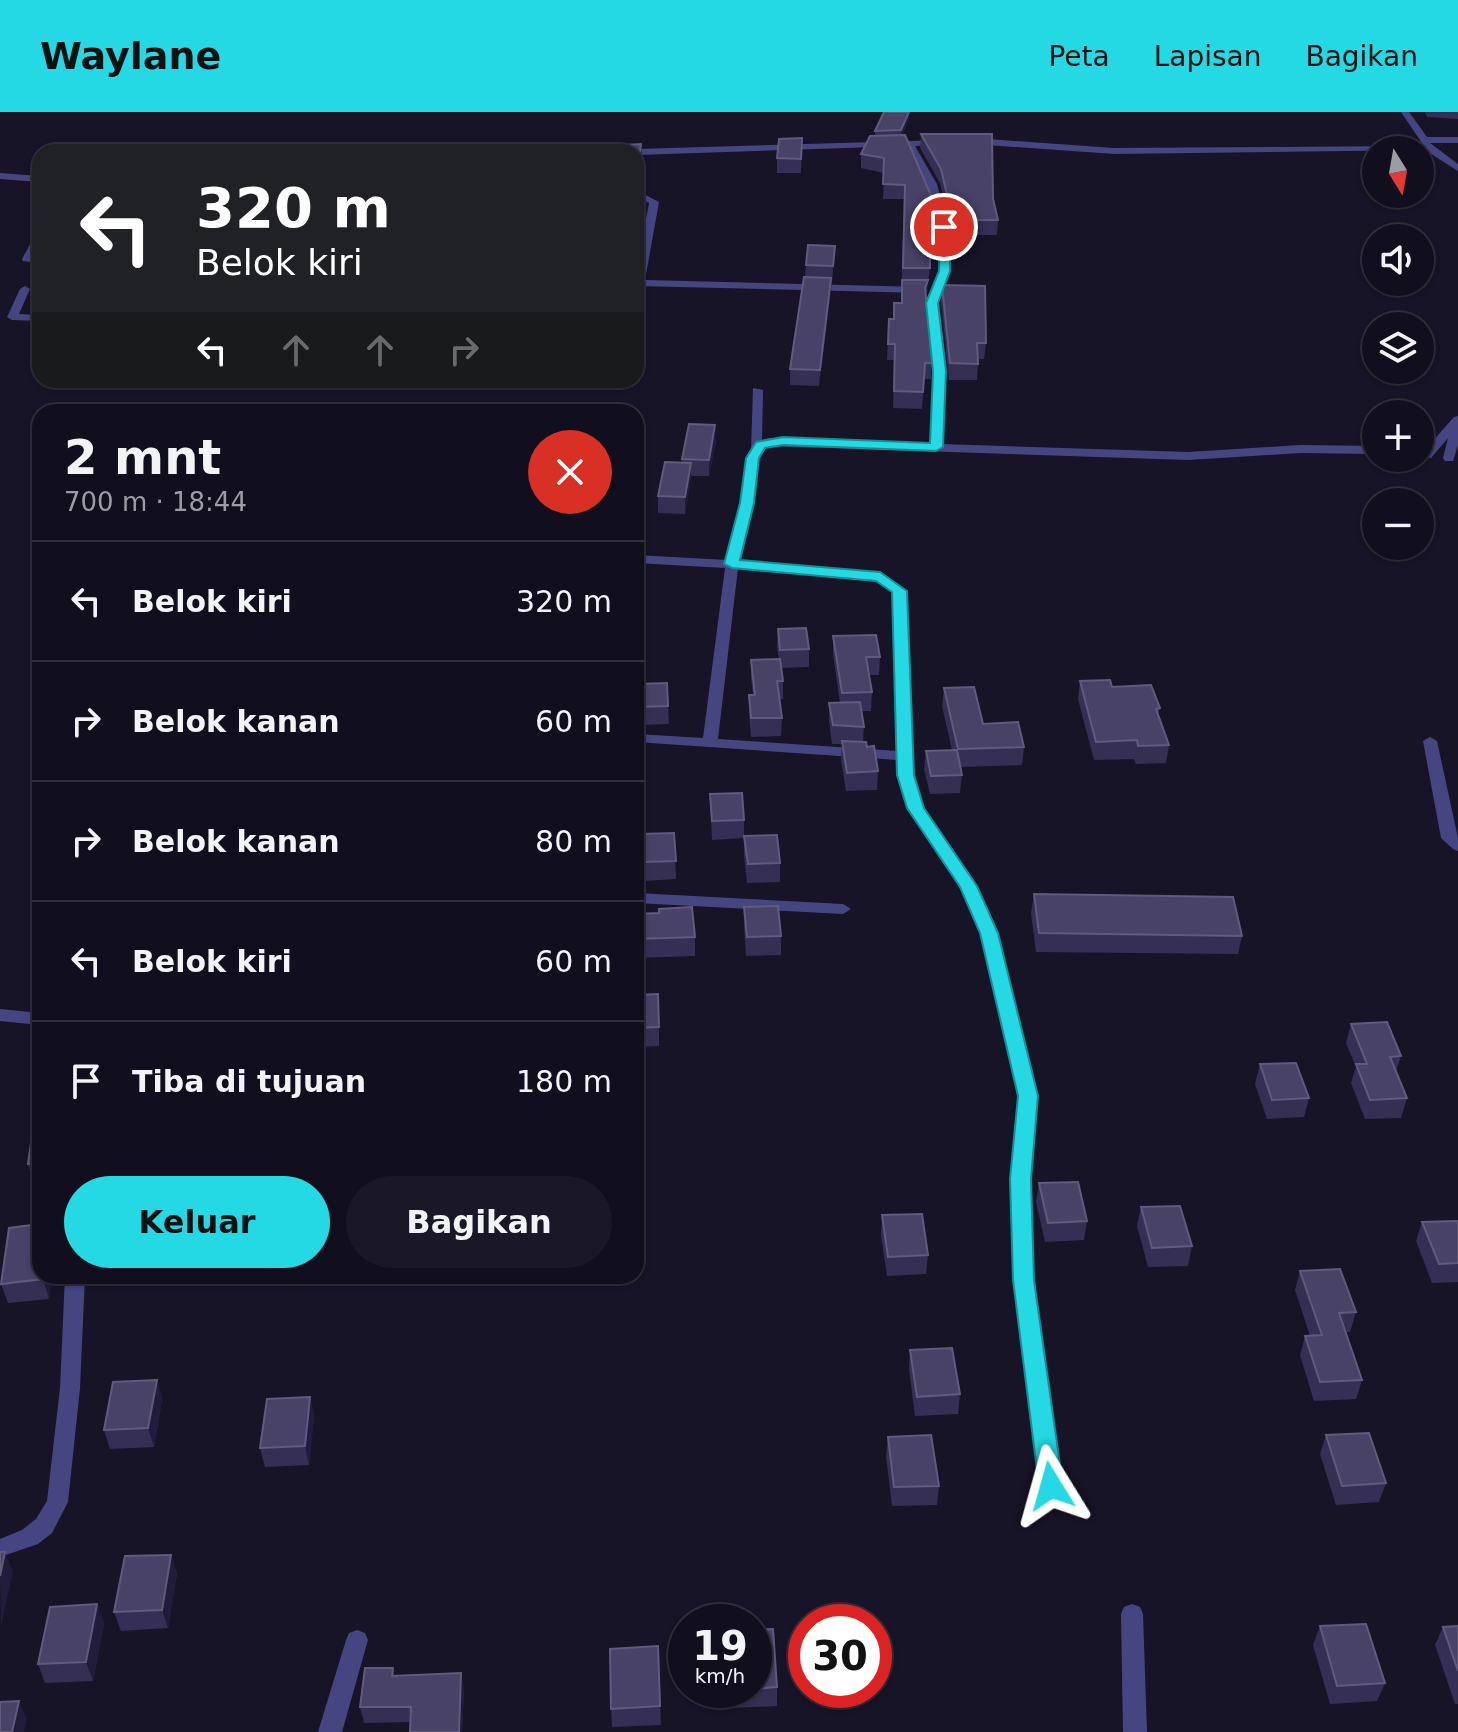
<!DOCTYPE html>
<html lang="id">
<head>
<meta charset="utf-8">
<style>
  :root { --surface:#110f1e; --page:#1a1827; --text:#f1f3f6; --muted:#9c9ca4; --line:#302f3c; --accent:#24d9e3 }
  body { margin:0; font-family:"DejaVu Sans",sans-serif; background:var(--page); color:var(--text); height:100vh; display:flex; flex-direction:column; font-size:30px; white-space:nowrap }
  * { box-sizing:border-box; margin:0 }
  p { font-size:26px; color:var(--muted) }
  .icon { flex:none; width:44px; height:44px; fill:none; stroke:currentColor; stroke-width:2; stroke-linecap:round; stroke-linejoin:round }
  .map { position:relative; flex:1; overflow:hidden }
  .sheet { position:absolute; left:32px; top:292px; width:612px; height:880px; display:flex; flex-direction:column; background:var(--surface); border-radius:24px; box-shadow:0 2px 6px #0004,0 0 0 2px var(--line) }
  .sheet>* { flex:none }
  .hud { position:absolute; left:32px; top:32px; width:612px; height:244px; border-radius:24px; box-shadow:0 2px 6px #0004,0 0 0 2px var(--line); background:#202124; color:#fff; overflow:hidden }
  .needle { width:52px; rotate:169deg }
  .tools { position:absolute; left:1362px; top:24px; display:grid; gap:16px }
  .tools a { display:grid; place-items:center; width:72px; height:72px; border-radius:50%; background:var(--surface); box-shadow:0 2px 6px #0004,0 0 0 2px var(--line); font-size:40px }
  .speed { position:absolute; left:668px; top:1492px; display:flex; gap:16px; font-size:40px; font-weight:700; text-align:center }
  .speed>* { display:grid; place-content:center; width:104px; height:104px; border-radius:50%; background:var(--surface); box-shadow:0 2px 6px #0004,0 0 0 2px var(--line); line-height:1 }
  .speed small { font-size:20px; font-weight:400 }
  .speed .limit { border:12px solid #d22; background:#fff; color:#111 }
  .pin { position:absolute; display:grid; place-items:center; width:68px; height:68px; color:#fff; margin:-34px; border:4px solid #fff; border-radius:50%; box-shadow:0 2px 8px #0007 }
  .me { position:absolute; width:88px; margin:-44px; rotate:352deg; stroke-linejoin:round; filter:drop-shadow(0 0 6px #0008) }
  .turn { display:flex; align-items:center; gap:28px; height:168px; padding:0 32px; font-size:36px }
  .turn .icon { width:104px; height:104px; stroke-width:2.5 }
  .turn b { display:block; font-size:56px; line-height:68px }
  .lanes { display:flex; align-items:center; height:76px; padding:0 32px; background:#0003; justify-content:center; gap:40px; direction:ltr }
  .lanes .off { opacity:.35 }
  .round { display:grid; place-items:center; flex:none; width:84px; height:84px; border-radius:42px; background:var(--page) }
  .overview { display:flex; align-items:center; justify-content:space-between; height:136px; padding:0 32px }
  h1 { font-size:48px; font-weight:600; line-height:60px }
  .cta { display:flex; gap:16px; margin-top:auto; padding:16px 32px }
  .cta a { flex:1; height:92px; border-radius:48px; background:var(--accent); color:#111; font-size:32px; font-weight:600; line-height:92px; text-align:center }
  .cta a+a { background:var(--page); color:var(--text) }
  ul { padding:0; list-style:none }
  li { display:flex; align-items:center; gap:24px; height:120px; padding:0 32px; border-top:2px solid var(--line) }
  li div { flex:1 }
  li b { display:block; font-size:30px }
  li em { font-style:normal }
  header { display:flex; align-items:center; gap:48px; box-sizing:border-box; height:112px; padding:0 40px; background:var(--accent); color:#111 }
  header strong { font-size:38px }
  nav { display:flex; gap:44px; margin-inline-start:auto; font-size:28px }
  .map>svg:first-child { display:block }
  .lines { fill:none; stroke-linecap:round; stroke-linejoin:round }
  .street { fill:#454681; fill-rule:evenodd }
  .wall { fill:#352f54 }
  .shaded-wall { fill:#211c3b }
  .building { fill:#474266; stroke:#605b7d; stroke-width:2 }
  .route { fill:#24d9e3; stroke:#178d94; stroke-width:2 }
</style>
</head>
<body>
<header>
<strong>Waylane</strong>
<nav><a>Peta</a><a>Lapisan</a><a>Bagikan</a></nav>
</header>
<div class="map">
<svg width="1458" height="1620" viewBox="0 0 1458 1620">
  <rect width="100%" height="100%" fill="#171428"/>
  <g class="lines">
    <g class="street">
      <polygon points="1401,0 1409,0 1427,25 1458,25 1458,31 1430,31 1458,52 1458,59 1428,40 1420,38 1114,42 973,32 968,29 973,26 1114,36 1424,34"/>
      <path d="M945 28V32L942 33 915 34 937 72 949 115V159L937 191 946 259 942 332 1188 340 1300 333 1376 334V342L1300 341 1188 348 770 334 764 335 758 346 753 391 739 449 880 461 907 479 913 663 924 696 976 774 997 821 1037 984 1030 1067 1034 1168 1061 1374 1058 1380 1051 1383 1044 1380 1041 1374 1014 1168 1012 1067 1019 984 981 821 960 774 908 696 899 663 898 648 636 630V622L703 626 725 456 636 451V443L727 448 741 391 746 346 751 339 753 276 763 278 762 328 769 326 930 332 934 259 927 191 939 159V115L927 72 906 34 636 43V40H631L636 37ZM738 456 877 469 893 480 898 639 718 627Z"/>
      <polygon points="265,37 289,37 294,40 260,40"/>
      <polygon points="0,61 40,64 40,70 0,67"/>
      <polygon points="636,78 659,90 645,168 923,175 928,178 923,181 636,174 636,160 649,91 636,85"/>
      <polygon points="40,120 40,132 33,144 40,145 40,151 23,149 22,147 35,123"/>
      <polygon points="25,174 30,177 19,202 40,203 40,209 12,208 7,205 20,177"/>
      <polygon points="1458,304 1458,333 1453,349 1445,349 1443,346 1448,326 1431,346 1423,346 1423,340 1454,305"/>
      <polygon points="1430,625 1437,629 1458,726 1458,739 1453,737 1441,726 1423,629"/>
      <polygon points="636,781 843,792 851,797 843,802 636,791"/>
      <polygon points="0,897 40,901 40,913 0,909"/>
      <polygon points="65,1164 85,1164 80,1276 68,1390 52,1421 38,1432 0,1445 0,1427 22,1418 36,1407 47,1389 60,1276"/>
      <polygon points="1132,1492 1140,1495 1143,1502 1147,1620 1123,1620 1121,1502 1124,1495"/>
      <polygon points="357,1518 365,1521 368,1528 342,1620 318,1620 346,1528 349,1521"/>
    </g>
  </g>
  <g class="wall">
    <polygon points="909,0 909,7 902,23 937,108 936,123 930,123 930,156 926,186 932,243 931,267 924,267 922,297 893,296 894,248 887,248 889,207 894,207 901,191 904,87 883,87 884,61 861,56 861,42 875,24 875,19"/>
    <polygon points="1425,0 1458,0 1458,7 1427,5"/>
    <polygon points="921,22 993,87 998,108 997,123 952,123 940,71 920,36"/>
    <polygon points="802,26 801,61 777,61 777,46"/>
    <polygon points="835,134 832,170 819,274 790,273 790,257 805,165 806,153"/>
    <polygon points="942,173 986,231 984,247 978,247 977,268 949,268 941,189"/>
    <polygon points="716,329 709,364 691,364 685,402 658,401 658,384 682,351 682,347"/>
    <polygon points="778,517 809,537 809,555 781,556 783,569 783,587 779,587 782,606 781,624 751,625 749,601 749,583 753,583 751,566 751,548 779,547 777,535"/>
    <polygon points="833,524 880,545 879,563 869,563 872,580 871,599 861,599 864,615 863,630 867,635 878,659 877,678 846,679 841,647 842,632 832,632 829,609 829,591 840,591 833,542"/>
    <polygon points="1080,569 1112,575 1160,596 1158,603 1169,633 1166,651 1136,652 1134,647 1094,648 1078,587"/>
    <polygon points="667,571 669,612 639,613 638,572"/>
    <polygon points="944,576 983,612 1024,635 1022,653 960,655 962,663 960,681 930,682 924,657 926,639 952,638 942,594"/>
    <polygon points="710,682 744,708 744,726 712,728"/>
    <polygon points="674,721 676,767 644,769 642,722"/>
    <polygon points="744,724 780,751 780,770 747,771 744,743"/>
    <polygon points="1034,782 1242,824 1238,842 1036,840 1031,801"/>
    <polygon points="744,795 781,824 781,843 746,844 744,814"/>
    <polygon points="636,802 695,825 695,844 636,846"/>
    <polygon points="636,883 659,915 659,934 636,935"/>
    <polygon points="1351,912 1401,944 1396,960 1407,986 1401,1006 1365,1007 1351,971 1356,955 1346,931"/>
    <polygon points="1260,952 1309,986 1304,1005 1267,1007 1255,972"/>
    <polygon points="40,1001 40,1071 34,1072 28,1052"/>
    <polygon points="1039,1071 1087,1109 1084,1128 1045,1130 1036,1090"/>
    <polygon points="1141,1095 1192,1134 1188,1154 1148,1155 1137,1114"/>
    <polygon points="882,1103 928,1143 926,1162 887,1164 881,1123"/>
    <polygon points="1458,1109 1458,1170 1432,1171 1416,1129 1422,1110"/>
    <polygon points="1300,1159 1356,1200 1350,1220 1346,1220 1362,1268 1356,1287 1314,1289 1300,1243 1305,1224 1310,1224 1295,1178"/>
    <polygon points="40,1164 52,1164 49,1187 8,1191 1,1172"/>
    <polygon points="117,1164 213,1164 213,1167 119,1170"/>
    <polygon points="910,1238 960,1282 958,1302 915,1304 909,1257"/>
    <polygon points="157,1268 162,1287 154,1335 110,1337 104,1318"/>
    <polygon points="310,1285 314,1304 309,1353 265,1355 260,1336"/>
    <polygon points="1326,1323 1386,1371 1379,1390 1336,1393 1320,1342"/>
    <polygon points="888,1325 939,1374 937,1393 892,1394 886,1344"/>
    <polygon points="177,1461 168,1516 121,1519 114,1500"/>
    <polygon points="104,1511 93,1569 45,1571 38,1552"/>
    <polygon points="1320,1514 1385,1571 1377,1589 1330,1592 1313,1533"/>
    <polygon points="1458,1514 1458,1592 1455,1592 1435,1533 1443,1515"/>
    <polygon points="754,1518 777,1575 777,1594 729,1596 728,1578 754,1578"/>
    <polygon points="658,1534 661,1613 612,1615 611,1597"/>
    <polygon points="393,1556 394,1564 464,1577 462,1620 410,1620 410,1610 364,1611 360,1595"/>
  </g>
  <g class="shaded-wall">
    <polygon points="909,0 909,7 901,25 901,18"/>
    <polygon points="641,32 642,46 638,76 636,76 636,62"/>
    <polygon points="643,91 643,106 637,131 637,116"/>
    <polygon points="831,166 831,182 819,274 820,258"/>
    <polygon points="715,313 716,329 709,364 709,348"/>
    <polygon points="691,351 691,368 685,402 685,385"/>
    <polygon points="43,1164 52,1164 49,1187 43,1167"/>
    <polygon points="157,1268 162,1287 154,1335 148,1316"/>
    <polygon points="310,1285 314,1304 309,1353 305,1334"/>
    <polygon points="5,1440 13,1459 1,1514 0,1464"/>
    <polygon points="171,1443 177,1461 168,1516 162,1498"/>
    <polygon points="97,1492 104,1511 93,1569 86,1550"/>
    <polygon points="461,1561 464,1577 462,1620 459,1620"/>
    <polygon points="19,1589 27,1608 24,1620 12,1620"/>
  </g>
  <g class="building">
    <polygon points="884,0 909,0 901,18 875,19"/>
    <polygon points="921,22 992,22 993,87 998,108 953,108 941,57"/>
    <polygon points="905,23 933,88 937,108 930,108 930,156 903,156 905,73 883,72 884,46 861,42 870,24"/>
    <polygon points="802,26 801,47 777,46 779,27"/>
    <polygon points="641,32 637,61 636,62 636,40 585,40 584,35"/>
    <polygon points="636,91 643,91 637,116 636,116"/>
    <polygon points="808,133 835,134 833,154 806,153"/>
    <polygon points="804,165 831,166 820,258 790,257"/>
    <polygon points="902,168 928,168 925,176 932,243 932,251 925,251 923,280 894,279 895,232 888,232 889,207 894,207 894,191 902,191"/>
    <polygon points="942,173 985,174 986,231 977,231 978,252 950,251"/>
    <polygon points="689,312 715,313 709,348 682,347"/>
    <polygon points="665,350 691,351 685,385 658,384"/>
    <polygon points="806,516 809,537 780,538 778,517"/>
    <polygon points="876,523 880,545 866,545 872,580 842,581 833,524"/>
    <polygon points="780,547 783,569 777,569 782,606 751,606 749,583 755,583 751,548"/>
    <polygon points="1110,568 1112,575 1151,573 1160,596 1156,597 1169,633 1138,634 1137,628 1096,630 1080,569"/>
    <polygon points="667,571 668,594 638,595 638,572"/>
    <polygon points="974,575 983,612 1018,610 1024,635 958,637 944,576"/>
    <polygon points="860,590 864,615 833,613 829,591"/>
    <polygon points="842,629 866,630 867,635 874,634 878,659 847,661"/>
    <polygon points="957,638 962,663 931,664 926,639"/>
    <polygon points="742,681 744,708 712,709 710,682"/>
    <polygon points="674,721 676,749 643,750 642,722"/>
    <polygon points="777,723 780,751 748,752 744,724"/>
    <polygon points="1034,782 1233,785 1242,824 1039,821"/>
    <polygon points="778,794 781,824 747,825 744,795"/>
    <polygon points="692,795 695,825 636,827 636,802 659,801 659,797"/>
    <polygon points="658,882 659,915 636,916 636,883"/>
    <polygon points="1387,910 1401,944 1390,945 1407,986 1370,988 1356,952 1367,952 1351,912"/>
    <polygon points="1296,951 1309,986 1272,988 1260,952"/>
    <polygon points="40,1001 40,1051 28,1052 35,1002"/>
    <polygon points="1078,1070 1087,1109 1048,1111 1039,1071"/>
    <polygon points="1180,1094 1192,1134 1152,1136 1141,1095"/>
    <polygon points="922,1102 928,1143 888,1145 882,1103"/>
    <polygon points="1458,1109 1458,1151 1439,1152 1422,1110"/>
    <polygon points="40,1112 40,1164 43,1164 43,1167 1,1172 9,1116"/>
    <polygon points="1340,1157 1356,1200 1339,1201 1362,1268 1320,1270 1305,1224 1322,1223 1300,1159"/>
    <polygon points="952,1236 960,1282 917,1285 910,1238"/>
    <polygon points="157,1268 148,1316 104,1318 113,1270"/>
    <polygon points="310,1285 305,1334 260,1336 267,1287"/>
    <polygon points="1369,1321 1386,1371 1342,1374 1326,1323"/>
    <polygon points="931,1323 939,1374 894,1375 888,1325"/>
    <polygon points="0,1440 5,1440 0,1464"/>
    <polygon points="171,1443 162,1498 114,1500 125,1444"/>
    <polygon points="97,1492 86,1550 38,1552 50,1495"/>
    <polygon points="1366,1512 1385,1571 1337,1574 1320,1514"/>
    <polygon points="1458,1514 1458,1559 1443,1515"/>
    <polygon points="773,1517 777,1575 754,1577 754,1518"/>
    <polygon points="658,1534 660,1594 611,1597 610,1537"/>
    <polygon points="365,1556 393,1556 392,1564 461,1561 459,1620 410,1620 411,1595 360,1595"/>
    <polygon points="19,1589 12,1620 0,1620 0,1590"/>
  </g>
  <polygon class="route" points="940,113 950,115 950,159 938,191 946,259 943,335 936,339 783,333 765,336 759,346 754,391 740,448 880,460 907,479 914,663 924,696 977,774 998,821 1038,984 1031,1067 1034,1168 1063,1374 1059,1381 1051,1384 1042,1381 1039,1374 1013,1168 1010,1067 1018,984 980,821 960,775 907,696 897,663 892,480 876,469 732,456 724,452 740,391 746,346 756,330 783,325 930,331 933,259 926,191 939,159"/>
</svg>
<div class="tools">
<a><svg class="needle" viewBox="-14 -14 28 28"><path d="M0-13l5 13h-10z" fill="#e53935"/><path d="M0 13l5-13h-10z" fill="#9c9ca4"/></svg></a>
<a><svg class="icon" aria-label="sound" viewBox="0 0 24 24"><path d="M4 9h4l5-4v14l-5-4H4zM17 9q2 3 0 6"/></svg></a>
<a><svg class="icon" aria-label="layers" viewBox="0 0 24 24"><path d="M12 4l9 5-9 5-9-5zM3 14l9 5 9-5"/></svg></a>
<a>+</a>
<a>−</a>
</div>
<div class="speed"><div>19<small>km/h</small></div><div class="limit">30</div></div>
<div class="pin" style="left:944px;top:115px;background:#d93025"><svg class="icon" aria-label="arrive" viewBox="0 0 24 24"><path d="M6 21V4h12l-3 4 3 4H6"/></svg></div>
<svg class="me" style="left:1051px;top:1374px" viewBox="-20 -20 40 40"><path d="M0-17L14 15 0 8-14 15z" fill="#24d9e3" stroke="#fff" stroke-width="4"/></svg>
<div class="hud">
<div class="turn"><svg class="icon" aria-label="left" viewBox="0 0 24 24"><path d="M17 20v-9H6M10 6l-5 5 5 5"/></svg><div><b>320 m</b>Belok kiri</div></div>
<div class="lanes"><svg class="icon" aria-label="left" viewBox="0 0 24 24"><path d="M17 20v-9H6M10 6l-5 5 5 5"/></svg><svg class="icon off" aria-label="ahead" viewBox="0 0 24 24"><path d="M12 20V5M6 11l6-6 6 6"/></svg><svg class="icon off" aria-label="ahead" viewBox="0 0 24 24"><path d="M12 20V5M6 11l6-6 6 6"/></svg><svg class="icon off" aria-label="right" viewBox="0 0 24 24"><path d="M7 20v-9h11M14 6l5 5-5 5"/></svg></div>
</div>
<section class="sheet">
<div class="overview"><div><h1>2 mnt</h1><p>700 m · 18:44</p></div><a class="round" style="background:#d93025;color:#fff"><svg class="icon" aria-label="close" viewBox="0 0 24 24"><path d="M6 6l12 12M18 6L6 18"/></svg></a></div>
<ul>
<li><svg class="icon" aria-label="left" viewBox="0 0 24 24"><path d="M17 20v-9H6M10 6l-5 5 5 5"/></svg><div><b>Belok kiri</b></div><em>320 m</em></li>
<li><svg class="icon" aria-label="right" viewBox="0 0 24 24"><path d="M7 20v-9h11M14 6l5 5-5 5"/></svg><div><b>Belok kanan</b></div><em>60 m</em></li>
<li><svg class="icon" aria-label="right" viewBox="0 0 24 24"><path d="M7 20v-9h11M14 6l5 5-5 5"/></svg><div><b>Belok kanan</b></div><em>80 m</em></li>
<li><svg class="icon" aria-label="left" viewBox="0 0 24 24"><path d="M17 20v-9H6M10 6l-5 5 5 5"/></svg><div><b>Belok kiri</b></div><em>60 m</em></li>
<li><svg class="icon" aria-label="arrive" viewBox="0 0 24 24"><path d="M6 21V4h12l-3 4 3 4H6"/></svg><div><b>Tiba di tujuan</b></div><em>180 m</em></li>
</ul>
<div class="cta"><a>Keluar</a><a>Bagikan</a></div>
</section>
</div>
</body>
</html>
